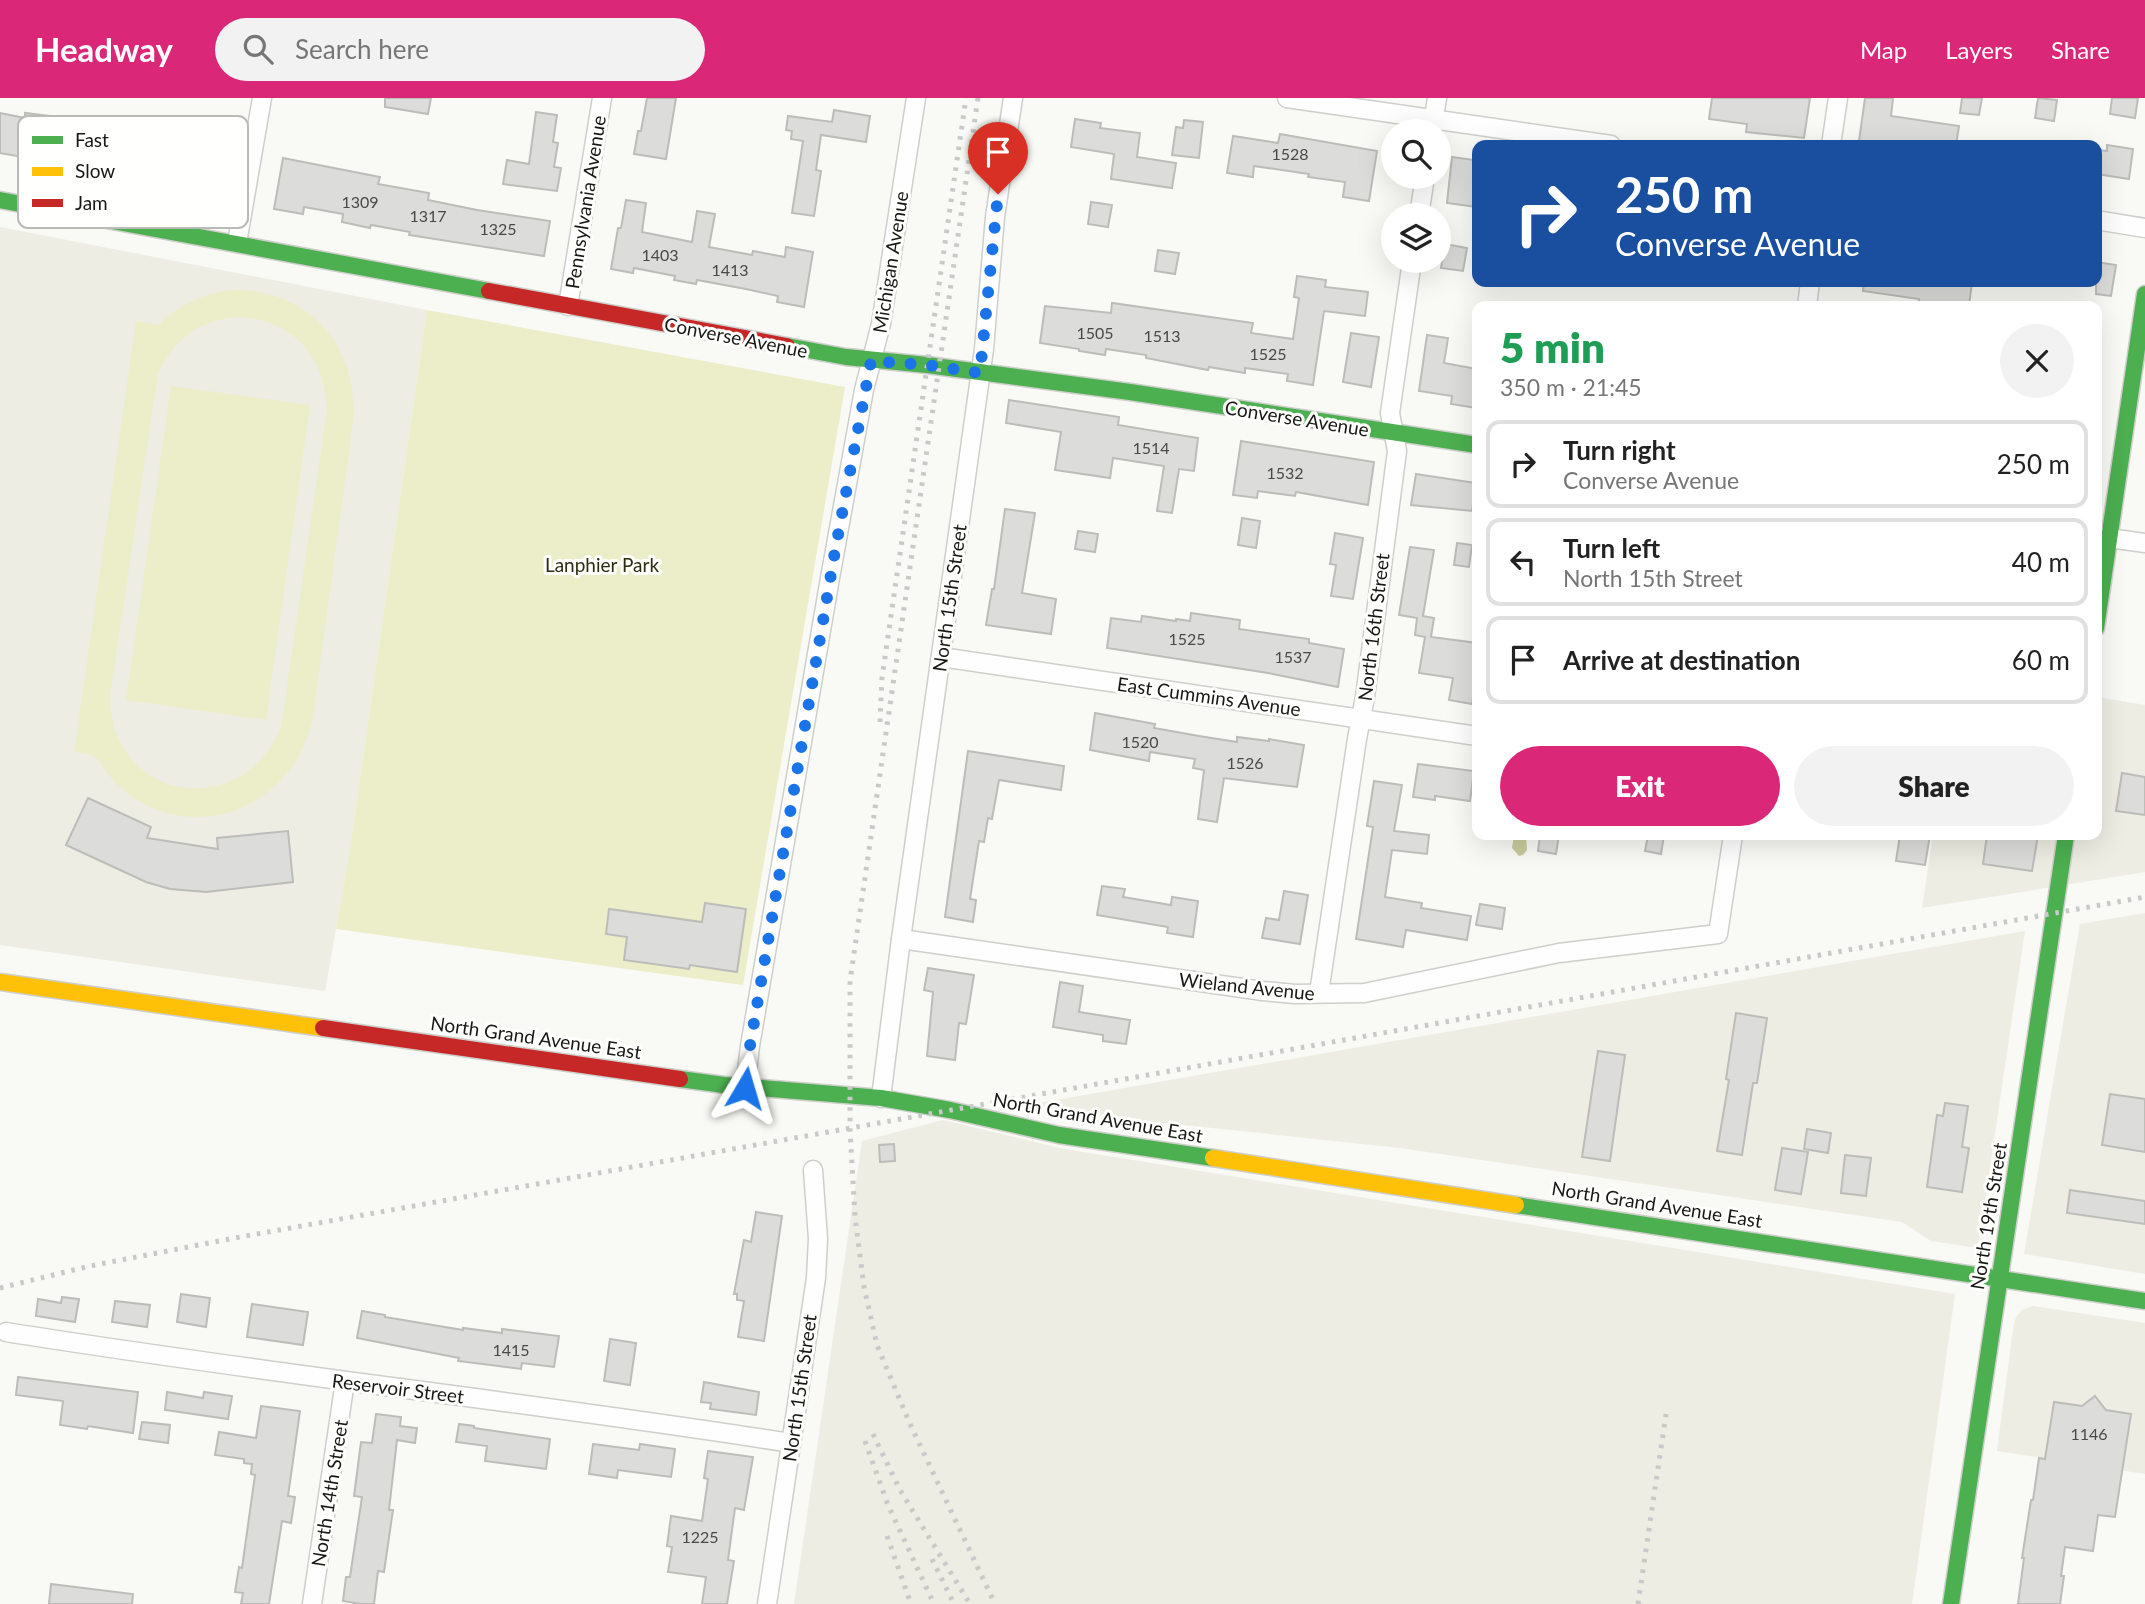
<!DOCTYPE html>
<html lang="en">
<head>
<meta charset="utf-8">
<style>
  :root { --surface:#fff; --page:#f2f2f2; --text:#222; --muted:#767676; --line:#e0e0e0; --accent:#db2777 }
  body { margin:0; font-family:Lato,sans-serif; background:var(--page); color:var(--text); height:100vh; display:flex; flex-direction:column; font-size:26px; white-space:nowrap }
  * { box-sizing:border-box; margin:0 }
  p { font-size:23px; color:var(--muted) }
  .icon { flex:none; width:38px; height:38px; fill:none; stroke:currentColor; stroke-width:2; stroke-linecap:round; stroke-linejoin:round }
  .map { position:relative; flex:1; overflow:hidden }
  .side { position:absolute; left:1472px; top:203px; width:630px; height:539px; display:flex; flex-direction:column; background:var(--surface); border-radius:14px; box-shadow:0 7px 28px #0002 }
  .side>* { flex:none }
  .banner { position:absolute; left:1472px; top:42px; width:630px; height:147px; border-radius:14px; box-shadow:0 7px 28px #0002; background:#1a4fa0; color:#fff; overflow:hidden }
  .fabs { position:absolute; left:1381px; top:21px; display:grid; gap:14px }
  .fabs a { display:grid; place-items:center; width:70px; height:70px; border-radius:50%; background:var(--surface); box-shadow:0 7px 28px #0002; font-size:35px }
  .pin { position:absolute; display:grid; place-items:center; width:60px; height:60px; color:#fff; margin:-72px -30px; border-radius:50% 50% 50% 0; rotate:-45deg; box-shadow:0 0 7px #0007 }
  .pin .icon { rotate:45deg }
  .me { position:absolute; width:77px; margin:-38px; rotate:7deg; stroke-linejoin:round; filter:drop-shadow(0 0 5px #0008) }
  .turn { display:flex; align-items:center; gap:24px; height:147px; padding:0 28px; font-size:32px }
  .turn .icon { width:91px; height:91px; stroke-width:2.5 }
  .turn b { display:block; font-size:49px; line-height:60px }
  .round { display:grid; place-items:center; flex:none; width:74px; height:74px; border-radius:37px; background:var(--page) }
  .headline { display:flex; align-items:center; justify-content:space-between; height:119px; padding:0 28px }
  h1 { font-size:42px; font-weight:800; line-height:52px; color:#1e9e55 }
  .cta { display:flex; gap:14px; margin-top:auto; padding:14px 28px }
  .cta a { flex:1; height:80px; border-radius:42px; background:var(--accent); color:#fff; font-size:28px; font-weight:800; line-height:80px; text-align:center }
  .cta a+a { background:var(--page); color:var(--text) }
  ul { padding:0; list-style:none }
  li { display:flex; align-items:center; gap:21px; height:88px; margin:0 14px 10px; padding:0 14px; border:4px solid var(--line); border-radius:14px }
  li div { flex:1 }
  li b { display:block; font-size:26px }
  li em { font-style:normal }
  header { display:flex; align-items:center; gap:42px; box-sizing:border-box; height:98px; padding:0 35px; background:var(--accent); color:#fff }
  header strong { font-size:33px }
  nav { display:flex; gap:38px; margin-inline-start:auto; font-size:24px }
  .search { width:490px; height:63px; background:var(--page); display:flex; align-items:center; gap:18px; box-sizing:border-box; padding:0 24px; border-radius:38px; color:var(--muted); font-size:26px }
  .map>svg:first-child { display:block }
  .built { fill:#edede3 }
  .green { fill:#ecedc9; fill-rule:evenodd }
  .water { fill:#c9cb9d }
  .building { fill:#dcdcda; stroke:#bcbcb9; stroke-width:2 }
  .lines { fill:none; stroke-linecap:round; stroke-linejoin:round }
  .street-casing { stroke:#cececb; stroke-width:21 }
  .fast-casing { stroke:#cececb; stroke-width:19 }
  .slow-casing { stroke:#cececb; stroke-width:19 }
  .jam-casing { stroke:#cececb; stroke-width:19 }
  .street { stroke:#fefefe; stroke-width:18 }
  .fast { stroke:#4caf50; stroke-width:16 }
  .slow { stroke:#ffc107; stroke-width:16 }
  .jam { stroke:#c62828; stroke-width:16 }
  .rail { stroke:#c9c9c9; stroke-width:5; stroke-dasharray:3.5 7; stroke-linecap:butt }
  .route { stroke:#1a73e8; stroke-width:12; stroke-dasharray:0 21.6 }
  .labels { text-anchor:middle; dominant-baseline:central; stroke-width:6; stroke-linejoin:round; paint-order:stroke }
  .number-label { font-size:16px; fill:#494946 }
  .street-label { font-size:19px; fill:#181815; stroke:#fffffe }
  .park-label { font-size:19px; fill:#2c2d10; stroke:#fffffe }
  .key { fill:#fffffe; stroke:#babab8; stroke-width:2 }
  .key-label { font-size:19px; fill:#181815 }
</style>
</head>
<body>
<header>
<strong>Headway</strong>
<div class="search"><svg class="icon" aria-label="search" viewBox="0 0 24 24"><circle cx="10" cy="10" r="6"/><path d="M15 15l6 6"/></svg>Search here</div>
<nav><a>Map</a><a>Layers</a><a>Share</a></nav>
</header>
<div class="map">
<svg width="2145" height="1506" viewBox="0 0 2145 1506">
  <rect width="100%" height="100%" fill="#f9f9f5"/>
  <g class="built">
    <polygon points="0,129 427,212 350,751 325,893 0,847"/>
    <polygon points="2097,599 2145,607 2145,774 1922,810 1933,737 2096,737"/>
    <polygon points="2145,815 2145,1176 2024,1156 2080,826"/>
    <polygon points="2025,833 1978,1150 1931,1143 1902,1124 1400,1050 1137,1022 1033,1006"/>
    <polygon points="943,1022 1059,1050 1955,1196 1912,1506 794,1506 862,1043"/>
    <polygon points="2033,1208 2145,1225 2145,1376 1997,1353 2013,1231 2016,1219 2022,1212"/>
  </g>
  <g class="green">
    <path d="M231 192C306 191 355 242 354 317L313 618C299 695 218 744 145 706 131 699 118 689 108 676 104 672 100 662 95 659 91 656 80 655 74 654L136 223 158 227C179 207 202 196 231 192ZM236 219C292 220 325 258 327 312L281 629C240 730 102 699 111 591L158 275C174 242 199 222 236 219Z"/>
    <polygon points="427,212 845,289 743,887 336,831 350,751"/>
    <polygon points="171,288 310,307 266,622 126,602"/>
  </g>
  <polygon class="water" points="1514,737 1526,737 1527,752 1523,757 1519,758 1512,750"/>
  <g class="building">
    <polygon points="385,0 431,0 428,16 385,9"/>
    <polygon points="647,0 676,0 666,61 634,56 638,33 641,33"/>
    <polygon points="1712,0 1810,0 1804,40 1746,34 1747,26 1709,21"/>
    <polygon points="1865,0 1893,0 1891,18 1959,28 1956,47 1891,47 1859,43"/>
    <polygon points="1962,0 1982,0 1979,17 1960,15"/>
    <polygon points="2038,0 2057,2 2054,23 2035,20"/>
    <polygon points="2112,0 2138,0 2135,20 2110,16"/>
    <polygon points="834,12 870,18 866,44 821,37 816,72 821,73 814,118 792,115 803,43 791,41 792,33 786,32 788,18 832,24"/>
    <polygon points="536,14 557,17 553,44 558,45 554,69 561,70 557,93 503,86 507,62 529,66"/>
    <polygon points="0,15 25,20 25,15 58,19 80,23 79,28 130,36 131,33 150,36 149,39 185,45 184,53 223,59 217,94 0,55"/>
    <polygon points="1075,21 1101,25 1100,30 1140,35 1137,59 1176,65 1172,90 1111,81 1114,56 1071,49"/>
    <polygon points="1184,22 1203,24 1199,60 1172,57 1176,29 1183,30"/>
    <polygon points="1280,36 1377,53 1369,103 1343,99 1345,84 1308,79 1309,76 1254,68 1253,79 1227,75 1233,38 1278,45"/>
    <polygon points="2107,47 2133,51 2129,81 2096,76 2096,52 2107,53"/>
    <polygon points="1452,59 1474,62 1473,70 1477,70 1477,109 1447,105"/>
    <polygon points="283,60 380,79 378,86 429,95 428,102 477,112 550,123 544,158 409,137 410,134 371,127 370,130 342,124 343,116 304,109 303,116 274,111"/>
    <polygon points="626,102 646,105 642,134 692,144 697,113 715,116 709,149 752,157 753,153 785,159 786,149 813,154 804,209 777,204 778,198 746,191 697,182 696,186 674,182 675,178 634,170 633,175 611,171 618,130 621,130"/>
    <polygon points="1091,104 1112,107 1108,129 1088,126"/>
    <polygon points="1445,146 1467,150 1463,173 1441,170"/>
    <polygon points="1158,152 1179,155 1175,176 1155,173"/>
    <polygon points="2096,164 2116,167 2111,198 2096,196"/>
    <polygon points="1297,178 1326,182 1325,189 1368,194 1365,218 1324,213 1313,287 1287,283 1288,276 1245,270 1245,275 1209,269 1208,272 1146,260 1146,257 1106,251 1105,257 1079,253 1079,251 1040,245 1045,208 1111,215 1112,205 1253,225 1251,235 1293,241 1299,200 1294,199"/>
    <polygon points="1864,184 1972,184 1969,208 1918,208 1919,201 1863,193"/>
    <polygon points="1351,235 1379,239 1371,289 1343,284"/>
    <polygon points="1427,237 1448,240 1444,265 1477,271 1477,310 1451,306 1452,298 1419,293"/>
    <polygon points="1009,302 1119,319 1118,327 1198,340 1194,373 1179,371 1172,415 1157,413 1164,368 1113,360 1110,380 1055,372 1061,334 1006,325"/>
    <polygon points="1241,343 1374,364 1368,407 1296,394 1295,398 1258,393 1257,400 1233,397"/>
    <polygon points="1416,376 1476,385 1472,413 1411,407"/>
    <polygon points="1005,411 1035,415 1022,495 1056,501 1051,536 986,527 992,491 994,491"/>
    <polygon points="1242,420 1260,423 1256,450 1238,447"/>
    <polygon points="1078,433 1098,436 1095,454 1075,451"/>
    <polygon points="1335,435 1363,440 1353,501 1331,498 1336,467 1330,466"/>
    <polygon points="1457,445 1472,447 1469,469 1454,467"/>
    <polygon points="1410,449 1434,452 1423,518 1434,520 1431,539 1477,545 1477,578 1472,606 1449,602 1453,580 1419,575 1425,539 1415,537 1417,520 1399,517"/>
    <polygon points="1191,515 1240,522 1239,531 1309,541 1309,545 1344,551 1338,589 1268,575 1107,550 1111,520 1141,524 1142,518 1176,523 1176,521 1190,523"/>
    <polygon points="1095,615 1155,626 1154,630 1199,638 1237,644 1237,639 1269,643 1269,641 1304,647 1297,689 1224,680 1217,724 1198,721 1204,672 1193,670 1195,661 1150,654 1149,663 1090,652"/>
    <polygon points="968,653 1064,668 1061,692 999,682 992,721 988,720 984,744 979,743 970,801 976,802 973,824 945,819"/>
    <polygon points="1418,666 1474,673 1470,703 1435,698 1435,702 1413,699"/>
    <polygon points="2122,675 2145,679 2145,717 2116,713"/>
    <polygon points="1374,683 1402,687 1394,733 1429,737 1427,756 1392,752 1385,799 1422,805 1421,810 1471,818 1467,842 1406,832 1403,849 1356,841 1373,729 1367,728"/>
    <polygon points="88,700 151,729 147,740 218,751 217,740 288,733 293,784 206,794 170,791 146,784 66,747"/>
    <polygon points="1540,737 1559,737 1556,756 1538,753"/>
    <polygon points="1648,737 1664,737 1661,756 1645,753"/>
    <polygon points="1900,737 1930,737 1925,767 1896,763"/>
    <polygon points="1987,737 2038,737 2032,773 1983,766"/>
    <polygon points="1102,788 1125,791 1123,799 1171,807 1172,799 1198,803 1193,839 1167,835 1168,829 1097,817"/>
    <polygon points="1284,793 1308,797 1300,846 1262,840 1266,820 1279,822"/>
    <polygon points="705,805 746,811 737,874 690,867 689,871 624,862 627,839 606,836 609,811 702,824"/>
    <polygon points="1480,806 1505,810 1502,831 1476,827"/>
    <polygon points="928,870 974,877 966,926 959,925 955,962 927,958 933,894 924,892"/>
    <polygon points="1060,884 1083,888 1079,914 1130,922 1126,946 1103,943 1103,937 1053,929"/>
    <polygon points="1736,915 1767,920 1757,985 1753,985 1742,1057 1717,1053 1729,982 1726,981"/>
    <polygon points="1598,953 1625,957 1610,1063 1582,1059"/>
    <polygon points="2110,996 2145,1001 2145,1054 2102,1047"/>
    <polygon points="1945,1005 1968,1008 1962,1049 1969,1050 1962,1094 1927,1089 1937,1017 1943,1018"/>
    <polygon points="1807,1031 1831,1035 1828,1055 1804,1051"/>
    <polygon points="894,1046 895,1063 880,1064 879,1047"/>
    <polygon points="1782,1050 1808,1054 1801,1096 1775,1092"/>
    <polygon points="1845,1057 1871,1060 1866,1098 1841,1095"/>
    <polygon points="2070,1092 2145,1103 2145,1126 2067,1115"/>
    <polygon points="756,1114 782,1118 764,1243 738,1239 744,1203 737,1202 737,1196 734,1196 744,1142 751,1144"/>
    <polygon points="181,1196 210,1200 206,1229 177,1224"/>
    <polygon points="62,1199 79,1201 75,1224 36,1218 38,1201 61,1205"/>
    <polygon points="115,1203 150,1207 147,1229 112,1224"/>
    <polygon points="252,1206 308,1214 303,1247 247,1239"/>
    <polygon points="362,1213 385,1217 385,1219 463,1232 463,1230 502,1235 502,1231 559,1238 554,1269 522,1265 521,1271 458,1263 459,1260 357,1240"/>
    <polygon points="610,1241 636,1245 630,1287 604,1283"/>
    <polygon points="18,1279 138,1294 133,1335 88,1328 87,1331 60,1327 63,1303 16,1297"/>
    <polygon points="704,1284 759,1294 756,1317 710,1311 711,1305 701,1304"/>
    <polygon points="167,1294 203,1300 204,1294 232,1298 228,1321 165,1312"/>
    <polygon points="2095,1298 2106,1312 2131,1316 2115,1419 2098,1417 2093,1453 2065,1449 2061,1478 2064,1478 2060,1506 2018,1506 2024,1460 2022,1460 2031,1402 2033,1402 2039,1360 2045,1361 2054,1304 2082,1308"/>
    <polygon points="261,1308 300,1313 288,1398 295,1399 291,1425 282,1423 269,1506 241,1506 243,1495 235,1494 239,1469 242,1470 255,1377 251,1376 252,1366 244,1365 244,1361 215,1357 219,1334 256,1340"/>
    <polygon points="376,1316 401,1319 400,1328 417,1330 415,1345 397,1342 389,1412 393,1412 384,1474 378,1473 374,1506 361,1506 343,1503 346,1479 350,1479 362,1399 354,1398 361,1344 372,1345"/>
    <polygon points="142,1324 170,1327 168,1345 139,1341"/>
    <polygon points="459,1326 474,1328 474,1330 550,1341 546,1371 485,1363 487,1348 456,1344"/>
    <polygon points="593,1346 639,1352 640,1346 675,1351 671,1379 618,1372 617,1380 589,1376"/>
    <polygon points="708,1353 753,1359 744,1412 735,1410 728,1462 734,1463 727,1506 702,1506 706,1479 668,1474 672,1449 667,1448 671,1418 702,1423 708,1381 704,1380"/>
    <polygon points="51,1486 133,1496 132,1506 49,1506"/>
  </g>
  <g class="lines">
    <defs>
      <g id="street">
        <polyline points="1287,0 1611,47"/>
        <polyline points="1432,33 1437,0"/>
        <polyline points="1831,47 1838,0"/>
        <polyline points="1419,117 1425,79"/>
        <polyline points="2096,122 2145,130"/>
        <polyline points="237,145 262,0"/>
        <polyline points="568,208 602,0"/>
        <polyline points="1807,208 1810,184"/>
        <polyline points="2096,438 2145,445"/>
        <polyline points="941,559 1477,638"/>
        <polyline points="901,841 1263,893 1295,896 1364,895 1559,855 1718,836 1733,737"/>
        <polyline points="1319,895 1357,641 1365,599 1397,353 1390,315 1412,163"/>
        <polyline points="745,990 750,948 830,480 864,292 881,226 916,0"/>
        <polyline points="881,1000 901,841 984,251 995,119 1013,0"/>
        <path d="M6 1234C267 1276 530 1304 791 1345"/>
        <polyline points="312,1506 345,1283"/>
        <polyline points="767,1506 816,1180 818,1141 813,1072"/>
      </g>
      <g id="fast">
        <polyline points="0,102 489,193"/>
        <polyline points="787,248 846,259 927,267 1130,294 1477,347"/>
        <polyline points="2096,530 2145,196"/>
        <polyline points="680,981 724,987 881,1000 950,1012 1059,1037 1213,1060"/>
        <polyline points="1516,1107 2145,1203"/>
        <polyline points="1951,1506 2066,737"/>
      </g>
      <g id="slow">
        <polyline points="0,884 323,930"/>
        <polyline points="1213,1060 1516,1107"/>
      </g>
      <g id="jam">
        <polyline points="489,193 787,248"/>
        <polyline points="323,930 680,981"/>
      </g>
    </defs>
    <use href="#street" class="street-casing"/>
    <use href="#fast" class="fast-casing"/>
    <use href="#slow" class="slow-casing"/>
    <use href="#jam" class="jam-casing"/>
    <use href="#street" class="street"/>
    <use href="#fast" class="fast"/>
    <use href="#slow" class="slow"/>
    <use href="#jam" class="jam"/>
    <g class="rail">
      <polyline points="978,0 850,883 850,1031 855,1119 864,1189 877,1247 910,1326 995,1506"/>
      <polyline points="880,624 882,580 966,0"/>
      <polyline points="0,1190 90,1168 240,1139 2145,799"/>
      <polyline points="873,1336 900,1392 970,1506"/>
      <polyline points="865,1343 888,1407 934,1506"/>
      <polyline points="887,1438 911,1506"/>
      <polyline points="932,1461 954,1506"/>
      <polyline points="1638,1506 1666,1316"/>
    </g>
  </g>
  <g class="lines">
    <polyline class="route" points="745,990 750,948 835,453 871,263 927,267 980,275 998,96"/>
  </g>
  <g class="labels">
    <g class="number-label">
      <text x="1290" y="55">1528</text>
      <text x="360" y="103">1309</text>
      <text x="428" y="117">1317</text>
      <text x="498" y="130">1325</text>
      <text x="660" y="156">1403</text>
      <text x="730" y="171">1413</text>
      <text x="1095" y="234">1505</text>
      <text x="1162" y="237">1513</text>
      <text x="1268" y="255">1525</text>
      <text x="1151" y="349">1514</text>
      <text x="1285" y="374">1532</text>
      <text x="1187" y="540">1525</text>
      <text x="1293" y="558">1537</text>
      <text x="1140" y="643">1520</text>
      <text x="1245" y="664">1526</text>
      <text x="511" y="1251">1415</text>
      <text x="2089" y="1335">1146</text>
      <text x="700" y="1438">1225</text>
    </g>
    <g class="street-label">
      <text transform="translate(585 104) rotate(-81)">Pennsylvania Avenue</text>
      <text transform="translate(890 164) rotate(-81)">Michigan Avenue</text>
      <text transform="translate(736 239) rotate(11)">Converse Avenue</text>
      <text transform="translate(1297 320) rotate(9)">Converse Avenue</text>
      <text transform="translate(949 500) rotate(-82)">North 15th Street</text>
      <text transform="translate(1373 529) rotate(-83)">North 16th Street</text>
      <text transform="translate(1209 598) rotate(8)">East Cummins Avenue</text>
      <text transform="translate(1247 888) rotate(6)">Wieland Avenue</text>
      <text transform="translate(536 939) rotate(8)">North Grand Avenue East</text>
      <text transform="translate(1098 1019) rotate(10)">North Grand Avenue East</text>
      <text transform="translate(1657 1106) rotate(9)">North Grand Avenue East</text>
      <text transform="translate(1988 1118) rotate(-81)">North 19th Street</text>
      <text transform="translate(398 1290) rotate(7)">Reservoir Street</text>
      <text transform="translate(799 1290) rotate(-82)">North 15th Street</text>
      <text transform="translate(329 1395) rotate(-81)">North 14th Street</text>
    </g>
    <g class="park-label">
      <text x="602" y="466">Lanphier Park</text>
    </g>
  </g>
  <rect x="18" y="18" width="230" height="112" rx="10" class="key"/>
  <rect x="32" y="38" width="31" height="8" fill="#4caf50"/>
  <rect x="32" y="69" width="31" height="9" fill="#ffc107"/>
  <rect x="32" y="101" width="31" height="8" fill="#c62828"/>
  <g class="key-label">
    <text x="75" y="49">Fast</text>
    <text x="75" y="80">Slow</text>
    <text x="75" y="112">Jam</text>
  </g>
</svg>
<div class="fabs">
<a><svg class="icon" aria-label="search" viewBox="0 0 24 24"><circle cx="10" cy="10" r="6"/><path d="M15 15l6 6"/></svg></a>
<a><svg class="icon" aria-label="layers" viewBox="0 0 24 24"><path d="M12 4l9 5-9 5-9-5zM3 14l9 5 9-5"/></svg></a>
</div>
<div class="pin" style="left:998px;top:96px;background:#d93025"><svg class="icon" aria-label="arrive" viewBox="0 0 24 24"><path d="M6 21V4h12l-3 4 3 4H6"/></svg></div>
<svg class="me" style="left:745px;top:990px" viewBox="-20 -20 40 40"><path d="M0-17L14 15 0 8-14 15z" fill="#1a73e8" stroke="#fff" stroke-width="4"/></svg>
<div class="banner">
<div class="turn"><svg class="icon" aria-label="right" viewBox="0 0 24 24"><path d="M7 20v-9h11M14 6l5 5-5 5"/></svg><div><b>250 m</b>Converse Avenue</div></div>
</div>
<section class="side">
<div class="headline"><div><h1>5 min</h1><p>350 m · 21:45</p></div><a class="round"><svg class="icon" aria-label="close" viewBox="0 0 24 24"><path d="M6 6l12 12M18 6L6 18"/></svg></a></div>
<ul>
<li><svg class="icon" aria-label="right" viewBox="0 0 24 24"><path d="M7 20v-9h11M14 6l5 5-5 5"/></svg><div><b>Turn right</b><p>Converse Avenue</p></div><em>250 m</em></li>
<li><svg class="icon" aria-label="left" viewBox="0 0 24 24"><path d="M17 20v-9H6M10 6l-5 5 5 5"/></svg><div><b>Turn left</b><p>North 15th Street</p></div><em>40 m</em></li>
<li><svg class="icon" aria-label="arrive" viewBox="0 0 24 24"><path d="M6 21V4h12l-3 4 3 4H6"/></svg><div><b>Arrive at destination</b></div><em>60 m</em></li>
</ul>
<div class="cta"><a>Exit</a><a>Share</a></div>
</section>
</div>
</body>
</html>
